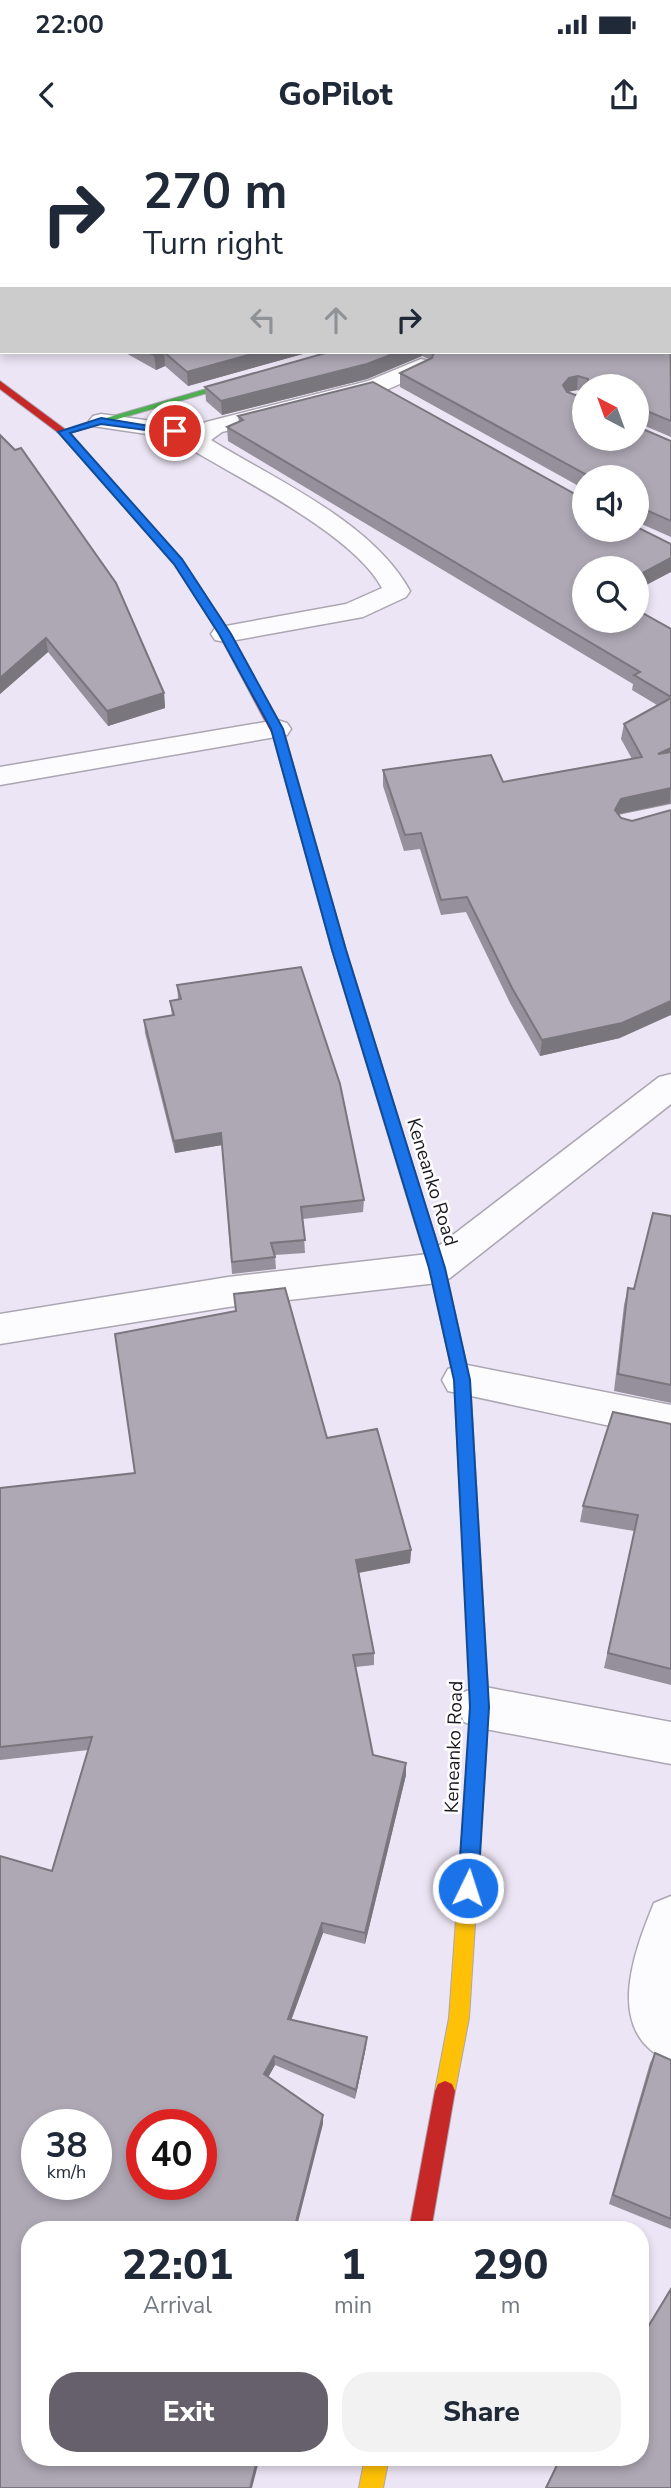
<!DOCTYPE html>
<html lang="en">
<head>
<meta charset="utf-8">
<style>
  :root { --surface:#fff; --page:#f2f2f3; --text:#1f2937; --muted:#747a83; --accent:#65606c }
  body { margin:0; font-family:"Nunito Sans",sans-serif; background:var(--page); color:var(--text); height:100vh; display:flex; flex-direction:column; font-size:26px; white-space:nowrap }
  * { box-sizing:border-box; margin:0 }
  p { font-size:23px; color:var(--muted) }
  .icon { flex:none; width:38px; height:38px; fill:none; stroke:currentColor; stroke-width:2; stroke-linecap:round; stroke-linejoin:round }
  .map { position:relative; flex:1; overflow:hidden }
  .drawer { position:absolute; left:21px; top:2081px; width:628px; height:245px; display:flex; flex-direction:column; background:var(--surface); border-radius:28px; box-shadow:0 4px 10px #0003 }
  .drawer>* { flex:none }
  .guide { position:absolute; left:0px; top:0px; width:672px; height:214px; box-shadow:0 4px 10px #0003; background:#fff; color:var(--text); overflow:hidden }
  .needle { width:46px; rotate:319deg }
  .controls { position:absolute; left:572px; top:234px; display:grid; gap:14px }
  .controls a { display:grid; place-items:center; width:77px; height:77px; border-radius:50%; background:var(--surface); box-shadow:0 4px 10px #0003; font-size:35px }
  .speed { position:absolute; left:21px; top:1969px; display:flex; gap:14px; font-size:35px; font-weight:700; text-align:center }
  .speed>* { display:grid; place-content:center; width:91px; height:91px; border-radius:50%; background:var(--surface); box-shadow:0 4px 10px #0003; line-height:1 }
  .speed small { font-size:18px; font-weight:400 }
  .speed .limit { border:10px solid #d22; background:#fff; color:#111 }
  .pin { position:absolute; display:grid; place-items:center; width:60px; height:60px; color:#fff; margin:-30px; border:4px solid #fff; border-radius:50%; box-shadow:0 2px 7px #0007 }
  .me { position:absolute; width:77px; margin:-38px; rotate:4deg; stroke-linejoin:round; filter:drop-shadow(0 0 5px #0008) }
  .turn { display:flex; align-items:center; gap:24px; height:147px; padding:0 28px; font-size:32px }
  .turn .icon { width:91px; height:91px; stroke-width:2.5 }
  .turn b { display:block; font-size:49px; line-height:60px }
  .lanes { display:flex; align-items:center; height:66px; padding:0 28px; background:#0003; justify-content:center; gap:35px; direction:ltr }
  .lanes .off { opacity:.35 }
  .eta { display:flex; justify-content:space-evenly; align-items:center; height:119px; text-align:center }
  .eta b { font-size:42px; font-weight:800; line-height:49px }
  .primary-button { display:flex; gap:14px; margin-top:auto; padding:14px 28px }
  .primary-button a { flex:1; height:80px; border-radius:28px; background:var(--accent); color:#fff; font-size:28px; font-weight:800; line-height:80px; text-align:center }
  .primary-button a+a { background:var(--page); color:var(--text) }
  .status { display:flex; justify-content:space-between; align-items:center; height:49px; padding:0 35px; background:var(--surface); direction:ltr }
  .status svg { height:19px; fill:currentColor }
  header { display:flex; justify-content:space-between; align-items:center; height:91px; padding:0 28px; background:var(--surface); font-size:32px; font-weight:800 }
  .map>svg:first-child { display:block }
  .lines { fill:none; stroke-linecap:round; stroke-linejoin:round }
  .street-casing { stroke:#aba6b2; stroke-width:3 }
  .fast-casing { stroke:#aba6b2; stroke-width:2 }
  .slow-casing { stroke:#aba6b2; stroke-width:2 }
  .jam-casing { stroke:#aba6b2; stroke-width:2 }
  .street { fill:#fcfbfe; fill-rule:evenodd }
  .fast { fill:#4caf50; fill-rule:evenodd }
  .slow { fill:#ffc107; fill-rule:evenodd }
  .jam { fill:#c62828; fill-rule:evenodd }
  .wall { fill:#95909b; fill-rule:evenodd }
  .shaded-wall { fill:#79767e }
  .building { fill:#ada8b4; stroke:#79767e; stroke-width:2; fill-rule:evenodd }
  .route { fill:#1a73e8; stroke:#114b97; stroke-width:2 }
  .labels { text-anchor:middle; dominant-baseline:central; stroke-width:5; stroke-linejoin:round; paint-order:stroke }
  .street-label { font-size:19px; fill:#1c1822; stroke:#fff }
</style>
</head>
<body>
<div class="status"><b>22:00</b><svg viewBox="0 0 49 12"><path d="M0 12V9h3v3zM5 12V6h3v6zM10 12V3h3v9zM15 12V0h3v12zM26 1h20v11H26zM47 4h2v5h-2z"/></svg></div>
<header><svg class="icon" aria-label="back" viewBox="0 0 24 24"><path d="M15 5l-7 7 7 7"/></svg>GoPilot<svg class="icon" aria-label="share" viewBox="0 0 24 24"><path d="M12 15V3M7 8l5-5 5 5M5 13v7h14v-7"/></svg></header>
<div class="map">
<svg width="671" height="2348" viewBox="0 0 671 2348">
  <rect width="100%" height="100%" fill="#ece5f5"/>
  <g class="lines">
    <defs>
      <g id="street">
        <path d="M421 219 429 221 432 226 429 231 384 251 222 292 211 300C276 340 372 382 410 451L406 457 363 477 225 502 215 500 211 494 215 488 346 464 382 448C354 395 242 340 189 308L187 300 93 286 89 281 93 276 101 274 196 287 206 282 368 241Z"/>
        <polygon points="277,580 287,583 291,589 287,595 0,645 0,627"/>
        <polygon points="671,934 671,964 450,1138 437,1143 228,1167 0,1204 0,1174 228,1137 428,1114 659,937"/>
        <polygon points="462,1224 671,1265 671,1299 448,1251 442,1240 448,1229"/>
        <polygon points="480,1546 671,1582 671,1624 480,1588 464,1582 458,1567 464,1552"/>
        <path d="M671 1756V1922C603 1894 633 1814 654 1763Z"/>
      </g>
      <g id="fast">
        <polygon points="334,212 348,212 66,294 58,292"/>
        <polygon points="421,1071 429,1077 445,1128 470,1240 489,1567 485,1603 478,1606 471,1603 469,1597 471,1567 454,1240 429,1128 413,1077"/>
      </g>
      <g id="slow">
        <polygon points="279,592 285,596 346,810 429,1077 421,1083 413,1077 332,810 273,596"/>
        <polygon points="478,1588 485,1591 487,1597 469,1878 455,1951 452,1958 445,1961 438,1958 435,1951 449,1878 469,1597 471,1591"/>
        <polygon points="365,2317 389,2317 383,2348 359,2348"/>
      </g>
      <g id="jam">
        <polygon points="0,241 66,290 182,420 231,494 285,596 283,599 275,599 273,596 219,494 174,424 60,294 0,249"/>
        <polygon points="445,1941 452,1944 455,1951 431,2090 409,2090 435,1951 438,1944"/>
      </g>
    </defs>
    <use href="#street" class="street-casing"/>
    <use href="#fast" class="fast-casing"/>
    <use href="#slow" class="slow-casing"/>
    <use href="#jam" class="jam-casing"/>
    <use href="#street" class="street"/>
    <use href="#fast" class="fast"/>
    <use href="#slow" class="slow"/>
    <use href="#jam" class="jam"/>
  </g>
  <g class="wall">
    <path d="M0 0H671V297L638 283V287L671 301V397L637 382V338H584V349L400 247V233L429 219 422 216 367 239 222 275 206 261 205 247 329 212H670V2H2V39L0 38ZM584 247H637L584 299 568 252 577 250 584 253Z"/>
    <polygon points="0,42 2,42 2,157 0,156"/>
    <polygon points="124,212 310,212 188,246 165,226 156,230"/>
    <polygon points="238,276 575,354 637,429 584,481 671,489 671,664 618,675 620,898 540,916 510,863 466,772 441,775 420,709 404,711 383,646 383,630 503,642 632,619 621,599 624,584 657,565 632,550 633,544 228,301 227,287 239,282"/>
    <polygon points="0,295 164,553 165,568 108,586 48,512 0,554"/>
    <polygon points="177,845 364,1060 363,1072 303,1079 305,1113 275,1115 276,1129 232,1134 222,1005 175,1013 145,893 144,880 172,876 170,861 178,859"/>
    <polygon points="671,1076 671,1263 614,1251 624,1165 628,1148 634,1149"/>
    <polygon points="671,1284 671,1545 604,1528 634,1391 580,1382 583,1366"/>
    <polygon points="327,1298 411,1410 410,1423 359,1433 374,1513 374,1525 356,1527 373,1615 406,1635 365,1804 323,1793 291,1880 366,1907 355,1959 275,1925 268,1937 323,1975 323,1984 30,2090 52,1731 88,1610 0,1620 0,1348 135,1333"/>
    <polygon points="655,1913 671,1920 671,2089 609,2064 650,1923"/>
    <polygon points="671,2148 671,2348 545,2348 560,2317 640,2317 640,2199"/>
  </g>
  <g class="shaded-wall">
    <polygon points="164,212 165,226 156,230 154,215"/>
    <polygon points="259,212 310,212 188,246 187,232"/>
    <polygon points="398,212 422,212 422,216 367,239 222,275 221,261"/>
    <polygon points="578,236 577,250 567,252 563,245 569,238"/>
    <polygon points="671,418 671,432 637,450 637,436"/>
    <polygon points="46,498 48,512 0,554 0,538"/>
    <polygon points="164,553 165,568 108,586 107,571"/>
    <polygon points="671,608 671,622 658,614"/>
    <polygon points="671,648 670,663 618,674 615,670 621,659"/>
    <polygon points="671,861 671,875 620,898 540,916 542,900"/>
    <polygon points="221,993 222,1005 175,1013 174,1001"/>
    <polygon points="411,1410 410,1423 356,1433 356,1420"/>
    <polygon points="406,1623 406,1635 365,1804 365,1793"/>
    <polygon points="322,1783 323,1793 288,1889 288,1879"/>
    <polygon points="367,1897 366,1907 355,1959 356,1950"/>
    <polygon points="274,1916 275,1925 265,1943 264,1934"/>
    <polygon points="323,1975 323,1984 296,2090 294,2090"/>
    <polygon points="258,2317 260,2317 252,2348 250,2348"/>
  </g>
  <g class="building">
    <polygon points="0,0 671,0 671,94 670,2 2,2 2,27 0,26"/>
    <polygon points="0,42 2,42 2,144 0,143"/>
    <polygon points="670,108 671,281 637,267 637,247 587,247 588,239 578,236 569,238 563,245 567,252 584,258 584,299 637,299 637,271 638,287 671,301 671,381 637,366 637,338 587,338 587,335 400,233 432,218 434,212 670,212"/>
    <polygon points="148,212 163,212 154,215"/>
    <polygon points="164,212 259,212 187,232"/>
    <polygon points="329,212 398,212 367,224 221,261 205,247"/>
    <polygon points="373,242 575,354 584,356 584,390 637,390 637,387 671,404 671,418 637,436 637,429 584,429 584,481 637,481 637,470 671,489 671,557 634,535 640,532 227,287 243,280 238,276"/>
    <polygon points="0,295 15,310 21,308 116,443 164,553 107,571 46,498 0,538"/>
    <polygon points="671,558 671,608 658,614 671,612 671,648 621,659 615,670 621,678 632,681 671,670 671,861 622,883 542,900 512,848 467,757 441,760 421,693 405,695 383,630 491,615 503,642 642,617 624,584"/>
    <polygon points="301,827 340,944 364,1060 301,1067 305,1100 271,1103 275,1117 232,1122 221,993 174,1001 144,880 174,875 170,861 181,859 177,845"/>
    <polygon points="653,1073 671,1076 671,1245 618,1234 628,1148 634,1149"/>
    <path d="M285 1148 327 1298 377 1289 411 1410 356 1420 374 1513 353 1515 373 1615 406 1623 365 1793 322 1783 288 1879 367 1897 356 1950 274 1916 264 1934 323 1975 294 2090H30V2317H258L250 2348H0V1716L52 1731 92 1597 0 1607V1348L135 1333 115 1194 236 1171 234 1154ZM37 1984H96V2044H37ZM142 1984H201V2044H142Z"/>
    <polygon points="613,1272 671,1284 671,1529 608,1513 638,1375 583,1366"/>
    <polygon points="655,1913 671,1920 671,2079 613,2055"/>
    <polygon points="671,2149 671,2348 546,2348 561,2317 640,2317 640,2200"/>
  </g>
  <polygon class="route" points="101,278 180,291 175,294 101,284 70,293 182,419 231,494 283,589 346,810 445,1128 470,1240 489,1567 478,1748 475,1755 468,1758 461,1755 458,1748 470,1567 454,1240 429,1128 332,810 271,589 219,494 174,424 58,292"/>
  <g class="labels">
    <g class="street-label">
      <text transform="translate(432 1042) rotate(73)">Keneanko Road</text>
      <text transform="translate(454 1607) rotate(-88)">Keneanko Road</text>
    </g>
  </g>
</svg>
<div class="controls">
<a><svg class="needle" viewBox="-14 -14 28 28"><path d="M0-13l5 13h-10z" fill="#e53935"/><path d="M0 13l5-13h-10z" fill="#747a83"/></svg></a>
<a><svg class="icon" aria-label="sound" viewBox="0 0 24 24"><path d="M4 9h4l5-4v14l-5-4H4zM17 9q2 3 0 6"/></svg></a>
<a><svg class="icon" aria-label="search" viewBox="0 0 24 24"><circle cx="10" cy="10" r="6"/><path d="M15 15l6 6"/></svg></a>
</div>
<div class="speed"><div>38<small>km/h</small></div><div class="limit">40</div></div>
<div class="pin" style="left:175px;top:291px;background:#d93025"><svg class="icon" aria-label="arrive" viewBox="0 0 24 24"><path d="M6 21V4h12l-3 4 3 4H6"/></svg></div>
<svg class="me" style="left:468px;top:1748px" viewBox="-20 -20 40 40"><circle r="17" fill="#1a73e8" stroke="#fff" stroke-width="3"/><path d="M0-11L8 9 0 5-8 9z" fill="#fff"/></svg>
<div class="guide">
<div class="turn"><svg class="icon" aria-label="right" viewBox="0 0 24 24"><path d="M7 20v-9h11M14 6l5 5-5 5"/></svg><div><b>270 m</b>Turn right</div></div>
<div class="lanes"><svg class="icon off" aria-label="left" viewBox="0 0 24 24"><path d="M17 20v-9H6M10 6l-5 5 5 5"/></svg><svg class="icon off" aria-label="ahead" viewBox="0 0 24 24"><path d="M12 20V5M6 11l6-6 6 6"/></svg><svg class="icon" aria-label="right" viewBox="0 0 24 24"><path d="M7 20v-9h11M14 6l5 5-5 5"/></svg></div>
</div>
<section class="drawer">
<div class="eta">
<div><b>22:01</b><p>Arrival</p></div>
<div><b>1</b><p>min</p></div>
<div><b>290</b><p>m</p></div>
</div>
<div class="primary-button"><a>Exit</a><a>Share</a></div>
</section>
</div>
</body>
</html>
